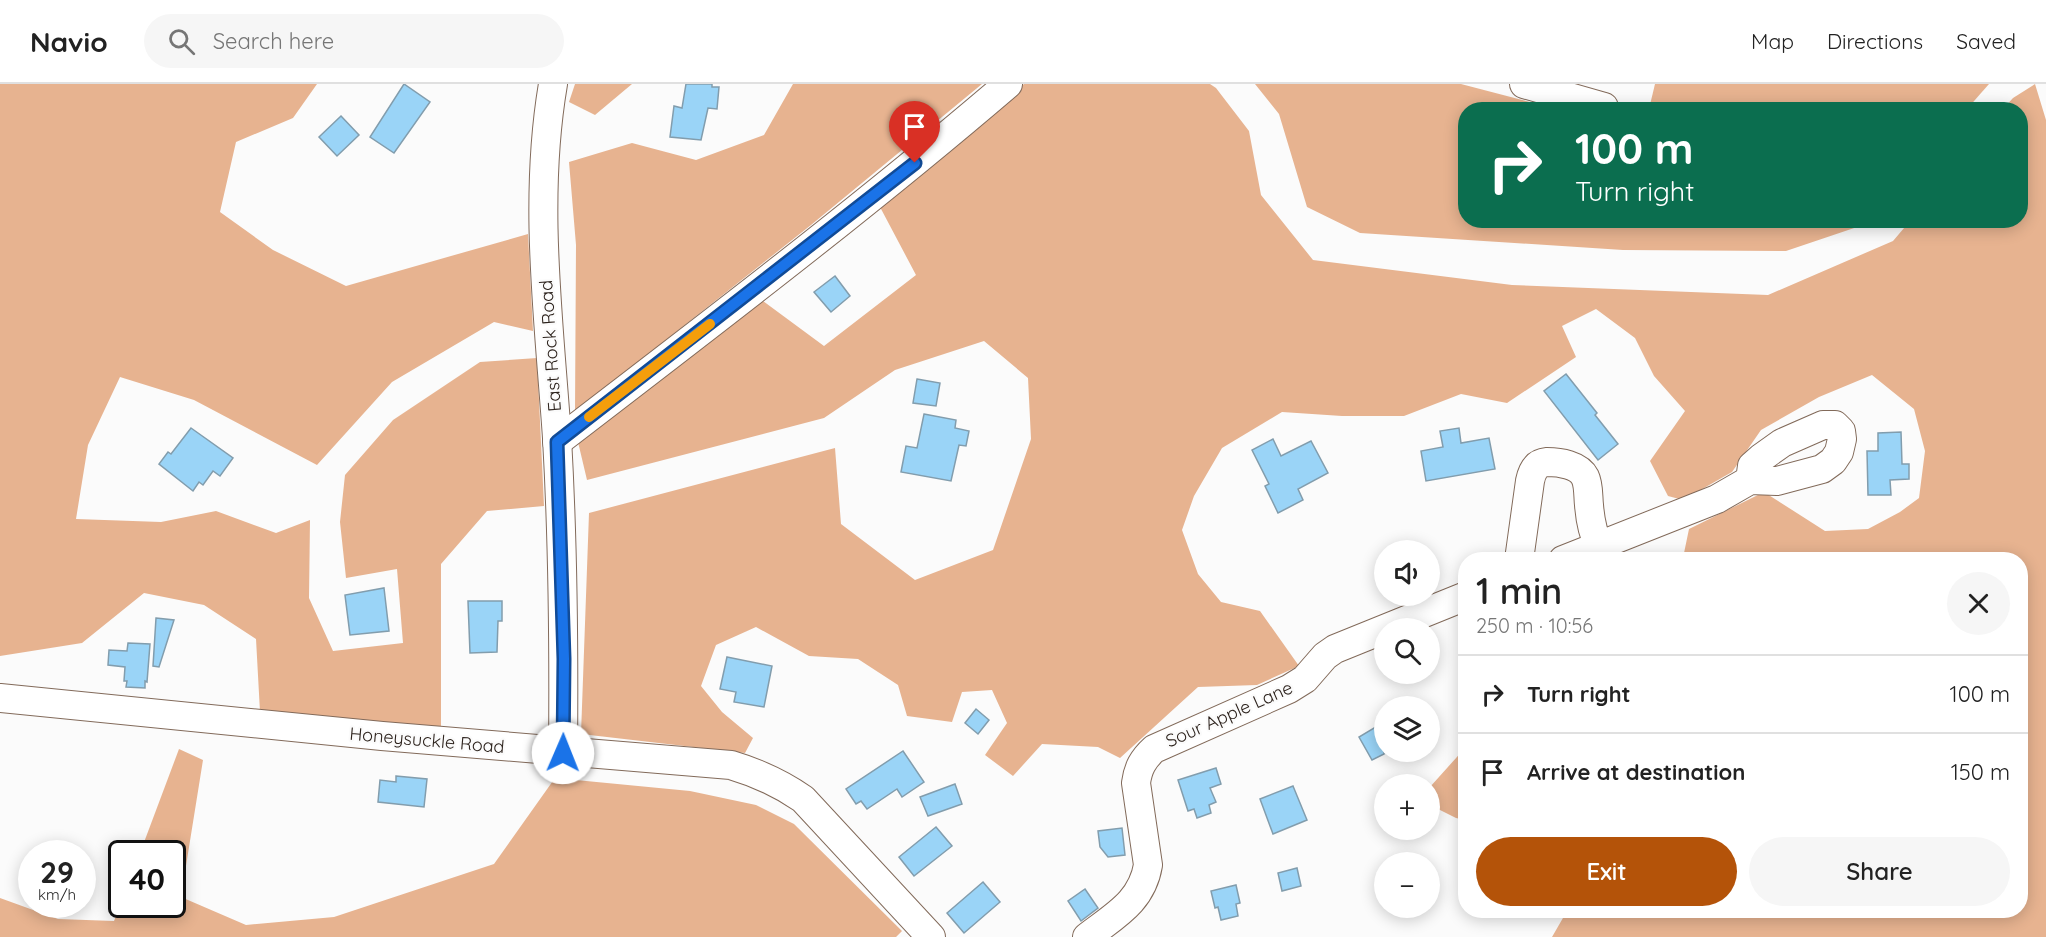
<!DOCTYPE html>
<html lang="en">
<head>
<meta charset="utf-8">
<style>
  :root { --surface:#fff; --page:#f6f6f6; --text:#222; --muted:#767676; --line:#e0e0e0; --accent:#b45309 }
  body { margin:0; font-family:Quicksand,sans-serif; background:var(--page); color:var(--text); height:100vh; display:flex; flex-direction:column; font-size:22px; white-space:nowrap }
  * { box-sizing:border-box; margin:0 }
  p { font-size:20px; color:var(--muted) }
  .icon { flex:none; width:33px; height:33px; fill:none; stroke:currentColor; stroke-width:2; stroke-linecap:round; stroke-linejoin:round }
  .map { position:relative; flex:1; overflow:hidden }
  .details { position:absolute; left:1458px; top:468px; width:570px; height:366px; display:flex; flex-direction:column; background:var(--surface); border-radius:24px; box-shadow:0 3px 15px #0003 }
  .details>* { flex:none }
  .top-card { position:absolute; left:1458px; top:18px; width:570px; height:126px; border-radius:24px; box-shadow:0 3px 15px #0003; background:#0b6e4f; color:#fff; overflow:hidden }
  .controls { position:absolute; left:1374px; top:456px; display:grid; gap:12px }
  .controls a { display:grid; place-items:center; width:66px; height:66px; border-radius:50%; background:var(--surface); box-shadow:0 3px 15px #0003; font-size:30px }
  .speed { position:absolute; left:18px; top:756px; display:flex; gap:12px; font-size:30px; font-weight:700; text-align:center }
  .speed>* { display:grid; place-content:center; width:78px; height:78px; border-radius:50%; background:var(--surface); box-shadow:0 3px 15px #0003; line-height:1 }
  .speed small { font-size:15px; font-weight:400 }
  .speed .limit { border:3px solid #111; border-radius:9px; background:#fff; color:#111 }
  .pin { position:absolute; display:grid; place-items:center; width:51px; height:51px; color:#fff; margin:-62px -26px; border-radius:50% 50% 50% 0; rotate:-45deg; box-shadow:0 0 6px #0007 }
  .pin .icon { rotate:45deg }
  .me { position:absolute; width:66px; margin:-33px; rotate:1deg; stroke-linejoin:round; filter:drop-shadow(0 0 4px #0008) }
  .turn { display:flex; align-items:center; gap:21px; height:126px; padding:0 18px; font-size:27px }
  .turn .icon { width:78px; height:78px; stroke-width:2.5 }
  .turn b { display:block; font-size:42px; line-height:51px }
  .round { display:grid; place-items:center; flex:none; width:63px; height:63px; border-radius:32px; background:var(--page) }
  .headline { display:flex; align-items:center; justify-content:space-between; height:102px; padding:0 18px }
  h1 { font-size:36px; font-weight:600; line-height:45px }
  .cta { display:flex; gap:12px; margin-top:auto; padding:12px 18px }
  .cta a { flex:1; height:69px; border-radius:36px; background:var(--accent); color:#fff; font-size:24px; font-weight:600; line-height:69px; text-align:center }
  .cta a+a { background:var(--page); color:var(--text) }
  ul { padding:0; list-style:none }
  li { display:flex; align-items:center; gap:18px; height:78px; padding:0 18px; border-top:2px solid var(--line) }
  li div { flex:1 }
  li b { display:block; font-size:22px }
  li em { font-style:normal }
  header { display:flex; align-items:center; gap:36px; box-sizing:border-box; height:84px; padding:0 30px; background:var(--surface); border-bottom:2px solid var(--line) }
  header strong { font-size:28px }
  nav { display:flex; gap:33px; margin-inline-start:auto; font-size:21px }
  .search { width:420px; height:54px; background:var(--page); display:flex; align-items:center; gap:15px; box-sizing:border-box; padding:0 21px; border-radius:33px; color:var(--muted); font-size:22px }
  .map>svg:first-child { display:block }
  .forest { fill:#e7b390 }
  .building { fill:#9ad4f7; stroke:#829dad; stroke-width:1.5 }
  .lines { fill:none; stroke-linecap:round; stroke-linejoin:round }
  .minor-casing { stroke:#826a5a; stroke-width:30 }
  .minor { stroke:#fff; stroke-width:28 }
  .route-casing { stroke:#114b97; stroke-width:15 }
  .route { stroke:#1a73e8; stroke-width:10 }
  .slow { stroke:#f59e0b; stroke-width:10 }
  .labels { text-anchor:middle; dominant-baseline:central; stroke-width:4.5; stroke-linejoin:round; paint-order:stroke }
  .street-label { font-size:18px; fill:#2c221c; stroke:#fbfbfb }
</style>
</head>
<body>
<header>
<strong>Navio</strong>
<div class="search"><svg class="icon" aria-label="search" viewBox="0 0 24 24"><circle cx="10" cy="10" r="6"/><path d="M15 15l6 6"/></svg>Search here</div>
<nav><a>Map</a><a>Directions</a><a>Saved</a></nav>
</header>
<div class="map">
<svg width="2046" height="853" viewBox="0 0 2046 853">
  <rect width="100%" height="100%" fill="#fbfbfb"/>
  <g class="forest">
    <polygon points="0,0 317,0 293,34 236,58 220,128 273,166 346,202 528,150 533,247 494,238 392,298 317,381 194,316 120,293 88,361 76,435 161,438 216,427 276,449 310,436 309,514 333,567 403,559 397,485 346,494 340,438 345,391 393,336 480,278 537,274 544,422 487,427 441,480 441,644 260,628 256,555 204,521 144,509 82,559 0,572"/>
    <polygon points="575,0 632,0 595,31 569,18"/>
    <polygon points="793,0 982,0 811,141 575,328 576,161 569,78 632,59 696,76 764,51"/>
    <polygon points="1024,0 1210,0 1216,4 1249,47 1261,111 1313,176 1512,201 1768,211 1893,157 1910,137 2020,136 2020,26 2003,25 2013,14 2035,0 2046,36 2046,853 1552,853 1567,827 2020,826 2020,476 1691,476 1684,469 1689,445 1764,408 1825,447 1868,445 1900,428 1919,414 1925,367 1914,325 1872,291 1819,313 1761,346 1732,388 1683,416 1668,412 1650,377 1685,327 1654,292 1635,254 1596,225 1562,242 1576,273 1507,319 1461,310 1404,332 1342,332 1282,328 1222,364 1194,412 1182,446 1198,490 1221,518 1260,527 1299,582 1257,601 1198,603 1120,674 1098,663 1042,660 1013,692 985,671 1007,639 992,606 962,608 952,638 907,632 898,601 858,575 809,572 756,543 716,561 701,602 722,628 753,654 745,669 581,650 589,429 835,364 841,440 915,496 993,466 1031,355 1028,294 984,257 895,286 824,334 587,396 578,358 763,217 824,262 916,191 880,123"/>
    <polygon points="1255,0 1461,0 1557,25 1466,26 1466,136 1872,137 1869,139 1786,167 1623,166 1360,149 1307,123 1279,30"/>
    <polygon points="1655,0 1989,0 1967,25 1649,25"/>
    <polygon points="1460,627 1465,629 1465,736 1456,734 1430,721 1430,703 1465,664"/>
    <polygon points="179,665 203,676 181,813 246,841 334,833 494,780 555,694 690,707 756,721 794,740 902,847 896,853 0,853 0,814 58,835 114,837 121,819 122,820 172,820 172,770 140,769"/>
  </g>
  <g class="building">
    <polygon points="404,0 430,18 394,69 370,53"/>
    <polygon points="686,0 712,0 712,3 719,3 717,25 708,24 701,56 670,53 674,22 682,24"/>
    <polygon points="341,32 359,51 337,72 319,53"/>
    <polygon points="835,192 850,212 831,228 814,208"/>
    <polygon points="1566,290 1597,329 1595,331 1618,360 1598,376 1544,307"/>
    <polygon points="917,295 940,299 936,322 913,319"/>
    <polygon points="924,330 956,336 955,344 969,347 966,362 959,361 951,397 901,388 906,362 917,364"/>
    <polygon points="191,344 233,374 220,392 213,387 203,401 199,398 193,407 159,380 168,368 171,370"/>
    <polygon points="1459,344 1461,359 1489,354 1495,385 1426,397 1421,367 1443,363 1440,347"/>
    <polygon points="1901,348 1902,380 1909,380 1909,395 1890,396 1891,411 1868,411 1867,367 1878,367 1878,349"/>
    <polygon points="1273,355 1281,372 1311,357 1328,389 1298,405 1303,416 1278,429 1265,402 1269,400 1252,366"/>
    <polygon points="384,504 389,547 350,551 345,511"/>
    <polygon points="468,517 502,517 502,537 498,537 497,568 470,569"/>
    <polygon points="156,534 174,536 159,583 153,582"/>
    <polygon points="128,559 150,560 147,598 145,597 145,604 126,603 127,597 124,597 125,583 108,581 109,566 127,567"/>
    <polygon points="727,573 772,582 764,623 734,618 736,608 720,605"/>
    <polygon points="976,625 989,636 978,650 965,639"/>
    <polygon points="1384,638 1384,670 1372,676 1359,653"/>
    <polygon points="903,667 924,698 902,713 897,705 867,725 861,717 856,720 846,705"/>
    <polygon points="1216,684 1221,700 1210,704 1216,718 1209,721 1211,729 1197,734 1194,725 1188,727 1178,696"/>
    <polygon points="396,692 427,695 424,723 378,718 380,696 396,698"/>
    <polygon points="955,700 962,720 928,732 920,713"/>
    <polygon points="1293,702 1307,736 1273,750 1260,715"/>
    <polygon points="936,743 952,762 914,792 899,773"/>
    <polygon points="1122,744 1125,771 1108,773 1100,763 1098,747"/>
    <polygon points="1297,784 1301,802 1282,807 1278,789"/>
    <polygon points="983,798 1000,818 964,849 947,829"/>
    <polygon points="1236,801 1240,819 1236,820 1238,832 1221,836 1218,823 1215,824 1211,807"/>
    <polygon points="1085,805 1098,824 1081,837 1068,817"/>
  </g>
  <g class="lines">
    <defs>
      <g id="minor">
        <path d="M553 0C533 117 549 236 557 354 563 459 564 564 563 669"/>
        <polyline points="1524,0 1604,23"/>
        <path d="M557 358C709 241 862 125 1008 0"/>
        <path d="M1519 476 1530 397C1532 387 1536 379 1547 378 1560 378 1579 381 1585 393 1589 401 1588 413 1589 421 1590 434 1593 450 1599 462"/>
        <polyline points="1563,476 1717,415 1750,396 1777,397 1822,385 1833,377 1839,368 1842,355 1841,347 1835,341 1823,341 1782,359 1761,374 1752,382 1750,396"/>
        <path d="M0 614 382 652 731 681C758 689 780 699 803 715L931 853"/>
        <path d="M1087 853C1114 832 1142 818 1148 781L1136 699C1138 684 1143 675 1154 665L1289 605 1305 595 1325 572 1335 565 1466 512"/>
      </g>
    </defs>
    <use href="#minor" class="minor-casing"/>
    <use href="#minor" class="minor"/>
  </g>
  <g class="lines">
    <defs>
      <polyline id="route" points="563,669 564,575 557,358 915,79"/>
    </defs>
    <use href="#route" class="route-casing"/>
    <use href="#route" class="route"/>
    <polyline class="slow" points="589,333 710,240"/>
  </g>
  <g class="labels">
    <g class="street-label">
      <text transform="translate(550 262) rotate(-94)">East Rock Road</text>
      <text transform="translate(1229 630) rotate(-24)">Sour Apple Lane</text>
      <text transform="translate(427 656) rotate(5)">Honeysuckle Road</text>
    </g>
  </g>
</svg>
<div class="controls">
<a><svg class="icon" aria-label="sound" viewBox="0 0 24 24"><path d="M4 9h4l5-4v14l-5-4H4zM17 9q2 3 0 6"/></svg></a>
<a><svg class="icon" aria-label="search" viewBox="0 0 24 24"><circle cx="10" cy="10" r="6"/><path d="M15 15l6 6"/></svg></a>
<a><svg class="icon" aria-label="layers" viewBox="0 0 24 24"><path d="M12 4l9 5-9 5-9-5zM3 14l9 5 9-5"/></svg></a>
<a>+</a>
<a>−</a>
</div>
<div class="speed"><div>29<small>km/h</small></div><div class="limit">40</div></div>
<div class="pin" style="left:915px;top:79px;background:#d93025"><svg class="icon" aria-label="arrive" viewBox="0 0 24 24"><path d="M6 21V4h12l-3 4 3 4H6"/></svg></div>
<svg class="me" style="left:563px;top:669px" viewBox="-20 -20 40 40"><circle r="19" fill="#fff"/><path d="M0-13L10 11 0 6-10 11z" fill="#1a73e8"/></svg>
<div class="top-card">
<div class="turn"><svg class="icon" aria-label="right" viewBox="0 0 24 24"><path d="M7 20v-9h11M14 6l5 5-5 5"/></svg><div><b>100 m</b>Turn right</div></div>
</div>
<section class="details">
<div class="headline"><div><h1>1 min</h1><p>250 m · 10:56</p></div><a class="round"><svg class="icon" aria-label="close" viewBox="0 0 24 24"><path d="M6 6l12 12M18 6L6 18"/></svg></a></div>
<ul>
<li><svg class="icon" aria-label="right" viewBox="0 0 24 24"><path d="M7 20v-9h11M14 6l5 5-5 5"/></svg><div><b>Turn right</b></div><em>100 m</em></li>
<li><svg class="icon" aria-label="arrive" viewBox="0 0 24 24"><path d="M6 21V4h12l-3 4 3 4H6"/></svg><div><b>Arrive at destination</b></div><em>150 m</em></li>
</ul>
<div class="cta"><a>Exit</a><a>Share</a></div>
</section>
</div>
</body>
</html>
